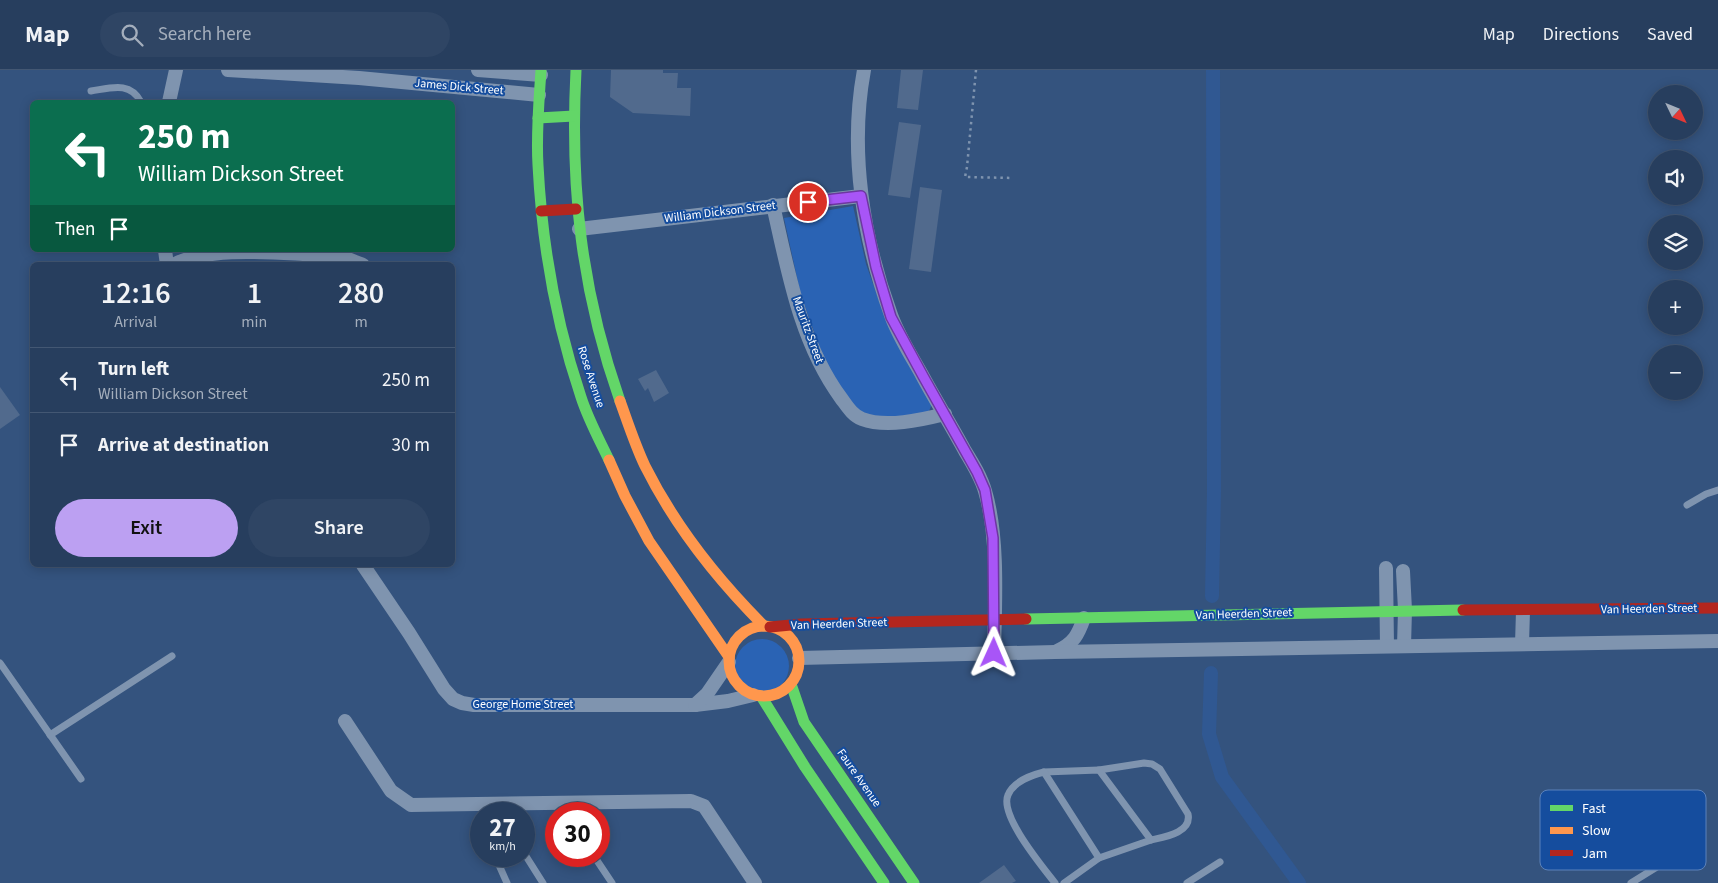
<!DOCTYPE html>
<html lang="en">
<head>
<meta charset="utf-8">
<style>
  :root { --surface:#273e5e; --page:#2f4564; --text:#f1f3f6; --muted:#a4aebc; --line:#435773; --accent:#bca0f2 }
  body { margin:0; font-family:"Source Sans 3",sans-serif; background:var(--page); color:var(--text); height:100vh; display:flex; flex-direction:column; font-size:19px; white-space:nowrap }
  * { box-sizing:border-box; margin:0 }
  p { font-size:16px; color:var(--muted) }
  .icon { flex:none; width:28px; height:28px; fill:none; stroke:currentColor; stroke-width:2; stroke-linecap:round; stroke-linejoin:round }
  .map { position:relative; flex:1; overflow:hidden }
  .panel { position:absolute; left:30px; top:192px; width:425px; height:305px; display:flex; flex-direction:column; background:var(--surface); border-radius:8px; box-shadow:0 2px 12px #0003,0 0 0 1px var(--line) }
  .panel>* { flex:none }
  .guide { position:absolute; left:30px; top:30px; width:425px; height:152px; border-radius:8px; box-shadow:0 2px 12px #0003,0 0 0 1px var(--line); background:#0b6e4f; color:#fff; overflow:hidden }
  .needle { width:32px; rotate:133deg }
  .buttons { position:absolute; left:1648px; top:15px; display:grid; gap:10px }
  .buttons a { display:grid; place-items:center; width:55px; height:55px; border-radius:50%; background:var(--surface); box-shadow:0 2px 12px #0003,0 0 0 1px var(--line); font-size:25px }
  .speed { position:absolute; left:470px; top:732px; display:flex; gap:10px; font-size:25px; font-weight:700; text-align:center }
  .speed>* { display:grid; place-content:center; width:65px; height:65px; border-radius:50%; background:var(--surface); box-shadow:0 2px 12px #0003,0 0 0 1px var(--line); line-height:1 }
  .speed small { font-size:12px; font-weight:400 }
  .speed .limit { border:8px solid #d22; background:#fff; color:#111 }
  .pin { position:absolute; display:grid; place-items:center; width:42px; height:42px; color:#fff; margin:-21px; border:2px solid #fff; border-radius:50%; box-shadow:0 1px 5px #0007 }
  .me { position:absolute; width:55px; margin:-28px; rotate:1deg; stroke-linejoin:round; filter:drop-shadow(0 0 4px #0008) }
  .turn { display:flex; align-items:center; gap:18px; height:105px; padding:0 25px; font-size:22px }
  .turn .icon { width:65px; height:65px; stroke-width:2.5 }
  .turn b { display:block; font-size:35px; line-height:42px }
  .then { display:flex; align-items:center; height:48px; padding:0 25px; background:#0003; gap:10px; font-size:19px }
  .eta { display:flex; justify-content:space-evenly; align-items:center; height:85px; text-align:center }
  .eta b { font-size:30px; font-weight:600; line-height:35px }
  .cta { display:flex; gap:10px; margin-top:auto; padding:10px 25px }
  .cta a { flex:1; height:58px; border-radius:30px; background:var(--accent); color:#111; font-size:20px; font-weight:600; line-height:58px; text-align:center }
  .cta a+a { background:var(--page); color:var(--text) }
  ul { padding:0; list-style:none }
  li { display:flex; align-items:center; gap:15px; height:65px; padding:0 25px; border-top:1px solid var(--line) }
  li div { flex:1 }
  li b { display:block; font-size:19px }
  li em { font-style:normal }
  header { display:flex; align-items:center; gap:30px; box-sizing:border-box; height:70px; padding:0 25px; background:var(--surface); border-bottom:1px solid var(--line) }
  header strong { font-size:24px }
  nav { display:flex; gap:28px; margin-inline-start:auto; font-size:18px }
  .search { width:350px; height:45px; background:var(--page); display:flex; align-items:center; gap:12px; box-sizing:border-box; padding:0 18px; border-radius:28px; color:var(--muted); font-size:19px }
  .map>svg:first-child { display:block }
  .green { fill:#2a63b4 }
  .lines { fill:none; stroke-linecap:round; stroke-linejoin:round }
  .canal { stroke:#305892; stroke-width:14 }
  .building { fill:#516a8d }
  .path { stroke:#7f94af; stroke-width:2.5; stroke-dasharray:2.5 4; stroke-linecap:butt }
  .lane { stroke:#7f94af; stroke-width:7 }
  .street { stroke:#7f94af; stroke-width:14 }
  .fast { stroke:#63d668; stroke-width:11 }
  .slow { stroke:#ff974d; stroke-width:11 }
  .jam { stroke:#b3261e; stroke-width:11 }
  .route-casing { stroke:#6d37a1; stroke-width:12 }
  .route { stroke:#a855f7; stroke-width:9 }
  .labels { text-anchor:middle; dominant-baseline:central; stroke-width:4; stroke-linejoin:round; paint-order:stroke }
  .street-label { font-size:12px; fill:#fff; stroke:#154d9e }
  .key { fill:#154d9e; stroke:#5b82bb; stroke-width:1 }
  .key-label { font-size:14px; fill:#fff }
</style>
</head>
<body>
<header>
<strong>Map</strong>
<div class="search"><svg class="icon" aria-label="search" viewBox="0 0 24 24"><circle cx="10" cy="10" r="6"/><path d="M15 15l6 6"/></svg>Search here</div>
<nav><a>Map</a><a>Directions</a><a>Saved</a></nav>
</header>
<div class="map">
<svg width="1718" height="813" viewBox="0 0 1718 813">
  <rect width="100%" height="100%" fill="#34537e"/>
  <g class="green">
    <polygon points="853,136 866,194 883,242 932,334 929,341 918,347 862,346 828,300 801,226 784,148"/>
    <circle cx="762" cy="596" r="27"/>
  </g>
  <g class="lines">
    <g class="canal">
      <polyline points="1212,526 1214,421 1213,0"/>
      <polyline points="1211,603 1209,664 1222,707 1299,813"/>
    </g>
  </g>
  <g class="building">
    <polygon points="611,0 663,0 663,3 678,3 677,18 691,18 690,46 633,43 610,27"/>
    <polygon points="901,0 923,0 918,40 897,38"/>
    <polygon points="899,52 921,55 910,128 888,125"/>
    <polygon points="920,117 942,120 931,202 909,199"/>
    <polygon points="656,300 669,323 654,332 648,318 645,321 638,309"/>
    <polygon points="0,317 20,345 0,359"/>
    <polygon points="1004,795 1016,811 1012,813 979,813"/>
  </g>
  <g class="lines">
    <polyline class="path" points="976,0 967,97 965,107 1013,108"/>
    <g class="lane">
      <path d="M91 21C111 18 130 11 141 32"/>
      <polyline points="1687,435 1706,424 1718,420"/>
      <polyline points="0,593 81,709"/>
      <polyline points="50,665 172,586"/>
      <path d="M1099 700 1144 693 1152 694 1160 699 1188 744C1192 763 1164 767 1151 770"/>
      <polyline points="1044,702 1099,700 1151,770 1099,788"/>
      <polyline points="524,783 543,813"/>
      <polyline points="495,786 507,813"/>
      <polyline points="594,786 612,813"/>
      <path d="M1055 813C1042 796 999 745 1008 725 1013 712 1032 705 1044 702L1099 788 1064 813"/>
      <polyline points="1187,813 1220,792"/>
      <polyline points="1631,813 1673,787"/>
    </g>
    <g class="street">
      <polyline points="228,0 359,8 539,25"/>
      <polyline points="478,0 541,5"/>
      <path d="M864 0C849 81 863 168 891 245 898 265 912 287 922 305 936 331 951 355 965 381 973 394 981 407 985 421 999 468 995 534 994 583"/>
      <polyline points="169,32 176,0"/>
      <path d="M773 135C788 201 800 272 841 328 847 336 852 345 862 349 886 358 921 350 945 344"/>
      <polyline points="579,159 861,126"/>
      <polyline points="165,180 167,195"/>
      <path d="M173 195C205 177 267 182 303 184 313 184 323 184 333 185 344 187 353 191 363 195"/>
      <polyline points="363,495 409,563 444,619 453,629 462,633 474,635 695,635 728,631 753,625"/>
      <polyline points="1386,498 1387,576"/>
      <polyline points="1403,501 1405,540 1404,576"/>
      <polyline points="1522,574 1523,541"/>
      <path d="M1057 581C1074 573 1078 565 1084 548"/>
      <polyline points="799,588 1055,582 1718,571"/>
      <polyline points="695,635 707,624 729,592"/>
      <polyline points="345,651 391,721 411,735 691,731 704,736 755,813"/>
    </g>
    <g class="fast">
      <path d="M541 0C539 32 536 64 538 95 542 174 556 253 581 327 588 349 599 369 609 390"/>
      <path d="M576 0C570 117 581 220 620 331"/>
      <polyline points="538,48 574,46"/>
      <polyline points="1026,549 1463,540"/>
      <polyline points="791,614 804,652 914,813"/>
      <polyline points="761,626 805,697 884,813"/>
    </g>
    <g class="slow">
      <path d="M620 331C628 353 635 375 645 396 675 456 717 509 764 556"/>
      <polyline points="609,390 625,426 649,471 729,587"/>
      <circle cx="764" cy="591" r="35"/>
    </g>
    <g class="jam">
      <polyline points="541,141 576,139"/>
      <polyline points="1463,540 1718,538"/>
      <polyline points="770,557 801,554 1026,549"/>
    </g>
  </g>
  <g class="lines">
    <defs>
      <polyline id="route" points="808,132 861,126 876,197 891,247 923,306 977,402 985,420 993,468 994,583"/>
    </defs>
    <use href="#route" class="route-casing"/>
    <use href="#route" class="route"/>
  </g>
  <g class="labels">
    <g class="street-label">
      <text transform="translate(459 17) rotate(5)">James Dick Street</text>
      <text transform="translate(720 142) rotate(-7)">William Dickson Street</text>
      <text transform="translate(808 260) rotate(70)">Mauritz Street</text>
      <text transform="translate(591 307) rotate(72)">Rose Avenue</text>
      <text transform="translate(1649 539) rotate(-1)">Van Heerden Street</text>
      <text transform="translate(1244 544) rotate(-2)">Van Heerden Street</text>
      <text transform="translate(839 554) rotate(-2)">Van Heerden Street</text>
      <text x="523" y="634">George Home Street</text>
      <text transform="translate(859 708) rotate(55)">Faure Avenue</text>
    </g>
  </g>
  <rect x="1540" y="720" width="166" height="80" rx="8" class="key"/>
  <rect x="1550" y="735" width="23" height="6" fill="#63d668"/>
  <rect x="1550" y="757" width="23" height="7" fill="#ff974d"/>
  <rect x="1550" y="780" width="23" height="6" fill="#b3261e"/>
  <g class="key-label">
    <text x="1582" y="743">Fast</text>
    <text x="1582" y="765">Slow</text>
    <text x="1582" y="788">Jam</text>
  </g>
</svg>
<div class="buttons">
<a><svg class="needle" viewBox="-14 -14 28 28"><path d="M0-13l5 13h-10z" fill="#e53935"/><path d="M0 13l5-13h-10z" fill="#a4aebc"/></svg></a>
<a><svg class="icon" aria-label="sound" viewBox="0 0 24 24"><path d="M4 9h4l5-4v14l-5-4H4zM17 9q2 3 0 6"/></svg></a>
<a><svg class="icon" aria-label="layers" viewBox="0 0 24 24"><path d="M12 4l9 5-9 5-9-5zM3 14l9 5 9-5"/></svg></a>
<a>+</a>
<a>−</a>
</div>
<div class="speed"><div>27<small>km/h</small></div><div class="limit">30</div></div>
<div class="pin" style="left:808px;top:132px;background:#d93025"><svg class="icon" aria-label="arrive" viewBox="0 0 24 24"><path d="M6 21V4h12l-3 4 3 4H6"/></svg></div>
<svg class="me" style="left:994px;top:583px" viewBox="-20 -20 40 40"><path d="M0-17L14 15 0 8-14 15z" fill="#a855f7" stroke="#fff" stroke-width="4"/></svg>
<div class="guide">
<div class="turn"><svg class="icon" aria-label="left" viewBox="0 0 24 24"><path d="M17 20v-9H6M10 6l-5 5 5 5"/></svg><div><b>250 m</b>William Dickson Street</div></div>
<div class="then">Then<svg class="icon" aria-label="arrive" viewBox="0 0 24 24"><path d="M6 21V4h12l-3 4 3 4H6"/></svg></div>
</div>
<section class="panel">
<div class="eta">
<div><b>12:16</b><p>Arrival</p></div>
<div><b>1</b><p>min</p></div>
<div><b>280</b><p>m</p></div>
</div>
<ul>
<li><svg class="icon" aria-label="left" viewBox="0 0 24 24"><path d="M17 20v-9H6M10 6l-5 5 5 5"/></svg><div><b>Turn left</b><p>William Dickson Street</p></div><em>250 m</em></li>
<li><svg class="icon" aria-label="arrive" viewBox="0 0 24 24"><path d="M6 21V4h12l-3 4 3 4H6"/></svg><div><b>Arrive at destination</b></div><em>30 m</em></li>
</ul>
<div class="cta"><a>Exit</a><a>Share</a></div>
</section>
</div>
</body>
</html>
